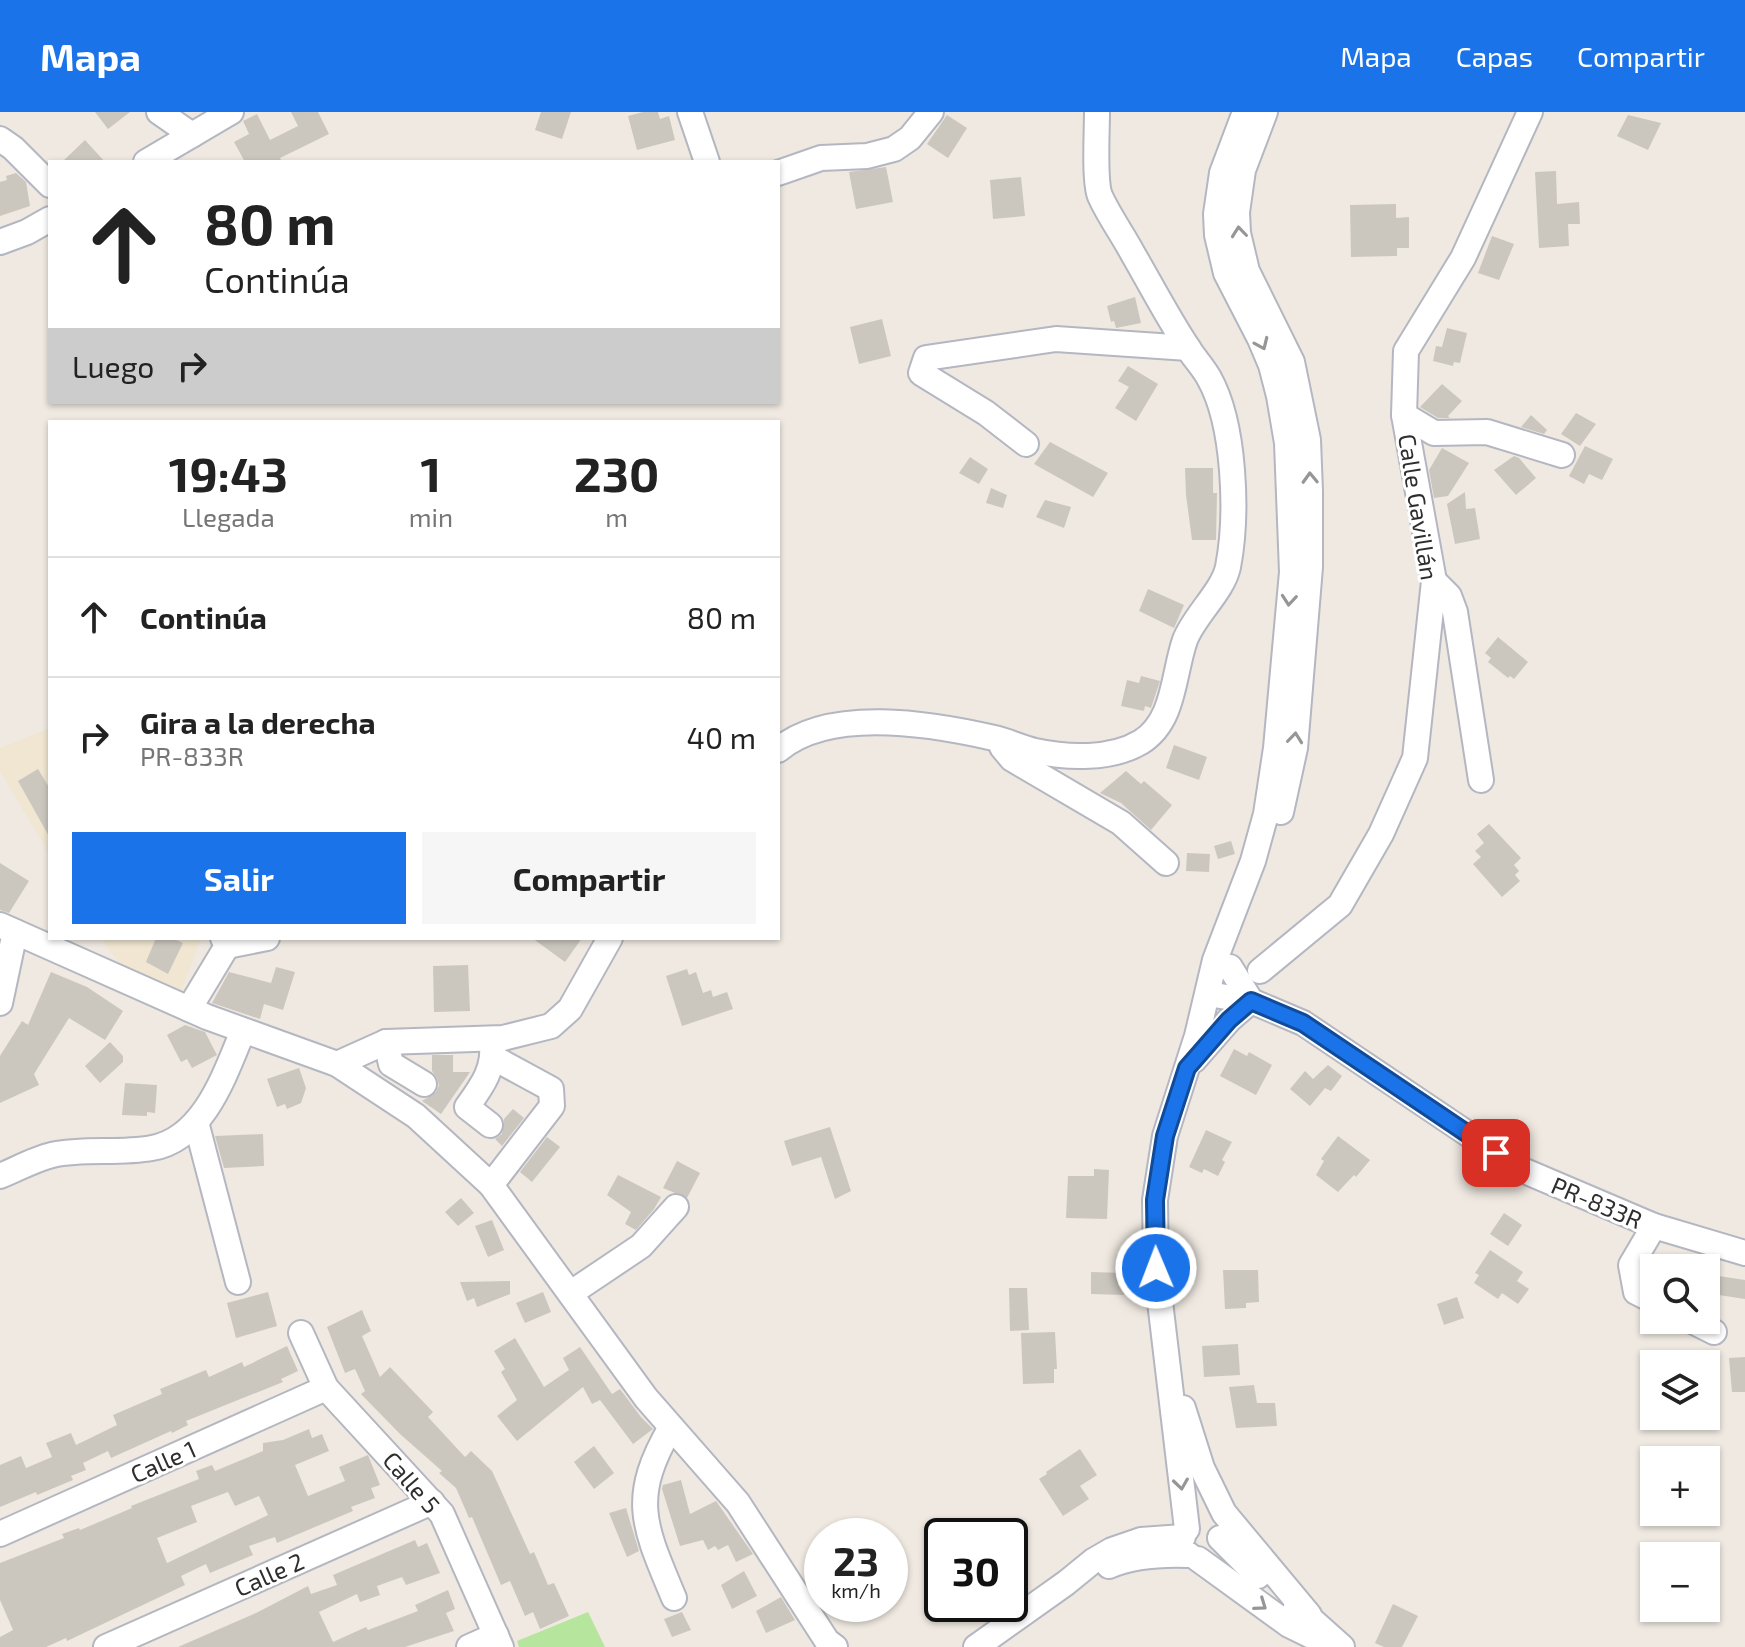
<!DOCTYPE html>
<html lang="es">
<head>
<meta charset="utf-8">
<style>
  :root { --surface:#fff; --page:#f6f6f6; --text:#222; --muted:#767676; --line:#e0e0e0; --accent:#1a73e8 }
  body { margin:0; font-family:"Exo 2",sans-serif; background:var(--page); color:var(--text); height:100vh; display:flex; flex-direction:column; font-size:30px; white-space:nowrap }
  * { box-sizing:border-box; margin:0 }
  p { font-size:26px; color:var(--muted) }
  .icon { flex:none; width:44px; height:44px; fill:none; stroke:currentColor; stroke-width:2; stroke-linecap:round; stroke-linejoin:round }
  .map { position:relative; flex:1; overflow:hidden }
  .side { position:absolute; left:48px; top:308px; width:732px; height:520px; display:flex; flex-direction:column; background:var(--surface); border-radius:0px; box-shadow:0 2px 6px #0004 }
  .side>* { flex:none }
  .guide { position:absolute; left:48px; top:48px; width:732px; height:244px; border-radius:0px; box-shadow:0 2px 6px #0004; background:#fff; color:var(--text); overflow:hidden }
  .buttons { position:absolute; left:1640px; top:1142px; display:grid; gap:16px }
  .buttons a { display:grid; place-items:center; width:80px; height:80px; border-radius:0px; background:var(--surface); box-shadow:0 2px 6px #0004; font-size:40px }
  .speed { position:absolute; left:804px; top:1406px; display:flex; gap:16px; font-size:40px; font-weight:700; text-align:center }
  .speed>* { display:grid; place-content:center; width:104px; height:104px; border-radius:50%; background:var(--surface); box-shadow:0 2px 6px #0004; line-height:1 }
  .speed small { font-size:20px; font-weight:400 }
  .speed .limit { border:4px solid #111; border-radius:12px; background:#fff; color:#111 }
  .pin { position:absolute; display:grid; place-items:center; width:68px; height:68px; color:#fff; margin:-34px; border-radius:16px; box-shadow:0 4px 12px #0006 }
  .me { position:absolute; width:88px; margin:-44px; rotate:359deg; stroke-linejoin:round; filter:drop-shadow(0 0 6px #0008) }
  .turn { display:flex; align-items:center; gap:28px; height:168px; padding:0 24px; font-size:36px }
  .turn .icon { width:104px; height:104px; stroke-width:2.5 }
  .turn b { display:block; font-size:56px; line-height:68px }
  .then { display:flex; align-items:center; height:76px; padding:0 24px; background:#0003; gap:16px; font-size:30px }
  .eta { display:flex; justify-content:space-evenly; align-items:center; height:136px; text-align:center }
  .eta b { font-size:48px; font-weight:700; line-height:56px }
  .action { display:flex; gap:16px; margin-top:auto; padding:16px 24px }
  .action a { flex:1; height:92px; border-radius:0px; background:var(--accent); color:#fff; font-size:32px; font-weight:700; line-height:92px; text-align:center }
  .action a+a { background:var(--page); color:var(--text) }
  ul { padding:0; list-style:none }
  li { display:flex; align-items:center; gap:24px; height:120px; padding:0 24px; border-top:2px solid var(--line) }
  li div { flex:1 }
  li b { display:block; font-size:30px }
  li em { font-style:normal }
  header { display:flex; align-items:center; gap:48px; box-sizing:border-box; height:112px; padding:0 40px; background:var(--accent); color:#fff }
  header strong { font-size:38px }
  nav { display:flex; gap:44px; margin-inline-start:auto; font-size:28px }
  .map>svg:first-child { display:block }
  .education { fill:#f0e6d1 }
  .green { fill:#b6e59e }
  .building { fill:#cbc7bf; fill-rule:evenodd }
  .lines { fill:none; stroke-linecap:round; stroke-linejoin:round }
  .minor-casing { stroke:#b4b7c1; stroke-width:28 }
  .minor { stroke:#fff; stroke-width:24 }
  .oneway { stroke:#969696 }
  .route-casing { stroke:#114b97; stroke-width:20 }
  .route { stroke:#1a73e8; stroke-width:14 }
  .labels { text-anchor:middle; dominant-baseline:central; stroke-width:6; stroke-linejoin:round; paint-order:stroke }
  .street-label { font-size:24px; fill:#2e2e2e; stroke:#fff }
</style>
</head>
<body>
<header>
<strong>Mapa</strong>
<nav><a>Mapa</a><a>Capas</a><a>Compartir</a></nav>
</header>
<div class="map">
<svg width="1745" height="1535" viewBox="0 0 1745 1535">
  <rect width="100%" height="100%" fill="#efe9e1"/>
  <g class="education">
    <polygon points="50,616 50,743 0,659 0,636"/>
    <polygon points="101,826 201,826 180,882 127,861"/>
  </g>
  <polygon class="green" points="588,1500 605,1535 519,1535 517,1529"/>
  <g class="building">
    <polygon points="95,0 130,0 108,17"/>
    <polygon points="291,0 318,0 329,22 280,46 282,50 245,50 234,30 249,22 243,9 257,2 270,28 298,14"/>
    <polygon points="541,0 571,0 562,27 535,18"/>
    <polygon points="643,0 658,0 660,7 669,4 675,28 637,38 628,4"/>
    <polygon points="947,3 967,16 948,46 927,32"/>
    <polygon points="1628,3 1661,11 1648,38 1617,24"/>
    <polygon points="85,28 105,50 62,50"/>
    <polygon points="886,55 893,90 856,97 849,60"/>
    <polygon points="1556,59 1557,92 1579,90 1580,112 1568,112 1569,134 1539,136 1535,60"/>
    <polygon points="16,61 26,70 30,94 0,104 0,70 7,68 6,64"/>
    <polygon points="1021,65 1025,104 993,107 990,68"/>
    <polygon points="1396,92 1396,106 1409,105 1409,136 1397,136 1397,144 1351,145 1350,93"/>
    <polygon points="1492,124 1514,132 1499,168 1478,161"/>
    <polygon points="1135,185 1141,211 1116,216 1114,209 1111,210 1107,194"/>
    <polygon points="882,207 891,244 859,252 850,215"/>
    <polygon points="1447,216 1467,221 1460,251 1454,250 1453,254 1433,249 1436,234 1442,235"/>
    <polygon points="1128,254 1158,272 1136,309 1115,296 1129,275 1118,269"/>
    <polygon points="1442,272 1462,289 1448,304 1450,306 1438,306 1420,295"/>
    <polygon points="1576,301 1596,312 1580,334 1561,322"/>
    <polygon points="1531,303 1547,318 1544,322 1521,315"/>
    <polygon points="1050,330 1108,361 1093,385 1034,352"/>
    <polygon points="1585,334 1613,347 1602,368 1589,362 1584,372 1569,364"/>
    <polygon points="1442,336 1469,351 1448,384 1434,386 1429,358"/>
    <polygon points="1514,344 1519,346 1536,366 1516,383 1494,358"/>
    <polygon points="970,345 988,357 979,372 959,361"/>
    <polygon points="1185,356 1213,356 1213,381 1217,381 1216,428 1192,428 1186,383"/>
    <polygon points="991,376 1007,383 1003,396 986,391"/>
    <polygon points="1465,380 1466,397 1475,396 1480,427 1455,432 1447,392"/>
    <polygon points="1045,388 1071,395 1064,416 1036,405"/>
    <polygon points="1148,477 1184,493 1174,516 1139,499"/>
    <polygon points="1498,525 1528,550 1514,567 1510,564 1508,566 1488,550 1491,546 1485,541"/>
    <polygon points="1141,564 1160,569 1151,596 1145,594 1144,599 1121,594 1127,568 1139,571"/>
    <polygon points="1174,633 1207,645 1199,668 1166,656"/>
    <polygon points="38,657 50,677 50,726 18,669"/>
    <polygon points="1126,659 1141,672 1144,669 1172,693 1151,718 1121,691 1100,681"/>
    <polygon points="1489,712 1521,746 1514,753 1519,759 1515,763 1520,769 1502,785 1473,752 1481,745 1475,739 1484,731 1477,722"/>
    <polygon points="1231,729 1235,742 1218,747 1214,734"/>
    <polygon points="1187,741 1210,742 1209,760 1186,759"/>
    <polygon points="0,751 29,769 9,801 0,798"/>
    <polygon points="156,826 172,826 183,831 168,862 146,850"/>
    <polygon points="532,826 582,826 565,850"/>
    <polygon points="468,853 470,899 434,900 433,854"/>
    <polygon points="276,855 295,860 283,898 264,892 260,907 212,891 229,860 271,871"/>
    <polygon points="687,857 689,863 696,860 703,881 711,878 713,885 727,880 733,897 682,914 666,864"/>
    <polygon points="51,860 87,875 123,899 105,928 69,906 34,962 39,973 0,991 0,944 22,909 28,913"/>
    <polygon points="185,913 205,920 217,943 192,956 187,947 181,950 167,923"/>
    <polygon points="110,930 123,944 123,950 100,971 85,954"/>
    <polygon points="1234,937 1247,944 1249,940 1272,953 1256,983 1220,964"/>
    <polygon points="432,943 453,943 453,960 470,960 441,1002 422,989 436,980 439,973 437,966 432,959"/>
    <polygon points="1328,953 1342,964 1331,979 1325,976 1310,994 1290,977 1305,959 1313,967"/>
    <polygon points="299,956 306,976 301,991 287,997 285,992 277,995 267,967"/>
    <polygon points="125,971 157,973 155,1001 147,1000 147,1004 122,1003"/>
    <polygon points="513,997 524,1006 502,1034 495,1027 502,1022 504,1007"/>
    <polygon points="830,1015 851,1079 835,1087 821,1045 792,1054 784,1029"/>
    <polygon points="1206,1018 1232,1030 1222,1048 1225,1050 1218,1064 1204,1057 1202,1061 1189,1055"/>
    <polygon points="263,1022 264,1054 224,1056 215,1024"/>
    <polygon points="1338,1024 1370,1048 1356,1065 1354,1063 1338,1080 1316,1063 1324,1049 1321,1047"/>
    <polygon points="547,1025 560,1035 532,1070 520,1060"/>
    <polygon points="677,1049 700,1061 687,1086 663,1076"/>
    <polygon points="1094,1057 1109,1058 1107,1107 1066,1106 1068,1064 1094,1064"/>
    <polygon points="618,1063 661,1085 654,1097 636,1118 625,1112 631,1100 607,1083"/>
    <polygon points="461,1086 474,1101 458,1114 445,1100"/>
    <polygon points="1504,1101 1522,1113 1508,1134 1490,1122"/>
    <polygon points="492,1108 504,1138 488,1145 475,1114"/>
    <polygon points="1490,1138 1523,1160 1517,1169 1529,1177 1518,1192 1502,1181 1498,1187 1474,1171 1479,1163 1475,1161"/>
    <polygon points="1223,1158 1258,1158 1259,1190 1246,1191 1246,1196 1225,1197"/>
    <polygon points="1091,1160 1125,1161 1124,1183 1091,1182"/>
    <polygon points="1712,1163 1745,1168 1745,1187 1712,1182"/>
    <polygon points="510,1169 510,1182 477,1195 474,1186 467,1189 460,1170"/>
    <polygon points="1009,1176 1027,1176 1029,1218 1010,1219"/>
    <polygon points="268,1180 277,1214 236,1226 227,1191"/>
    <polygon points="543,1180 551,1200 525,1211 516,1191"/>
    <polygon points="1457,1185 1464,1206 1444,1213 1437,1192"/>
    <polygon points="362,1198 371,1219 362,1224 380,1265 390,1255 433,1300 428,1305 465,1345 471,1339 492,1359 530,1442 534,1440 548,1473 554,1471 569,1504 540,1517 533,1500 525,1504 510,1469 501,1473 472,1405 469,1406 456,1376 439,1361 442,1359 400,1322 361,1282 365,1279 355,1257 345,1261 327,1215"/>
    <polygon points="1055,1220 1057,1257 1054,1257 1054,1271 1023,1272 1021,1221"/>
    <polygon points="515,1226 544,1275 569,1258 563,1246 580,1235 612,1282 620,1277 641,1305 653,1317 633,1332 600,1288 592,1292 583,1275 517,1329 497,1304 517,1288 501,1260 505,1257 494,1239"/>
    <polygon points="1238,1232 1240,1263 1204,1265 1202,1234"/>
    <polygon points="287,1234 298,1259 281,1267 283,1270 186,1309 188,1313 172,1321 171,1319 111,1346 108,1339 83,1351 86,1358 71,1364 73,1368 37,1383 36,1380 0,1395 0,1353 21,1344 26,1356 52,1345 46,1331 71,1321 76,1333 117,1313 113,1303 162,1282 160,1277 206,1258 209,1265 242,1250 244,1255"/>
    <polygon points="1745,1245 1745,1280 1732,1280 1729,1246"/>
    <polygon points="1254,1273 1257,1291 1275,1291 1277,1314 1236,1316 1229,1275"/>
    <path d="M309 1317 312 1326 322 1322 329 1339 295 1353 308 1384 345 1369 339 1355 368 1343 380 1373 371 1376 375 1386 351 1395 353 1399 277 1431 275 1425 249 1434 253 1443 210 1461 206 1452 181 1464 185 1473 67 1529 66 1526 46 1535H0V1525L13 1518 0 1488V1451L64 1426 62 1422 79 1416 80 1418 132 1396 131 1394 199 1367 196 1359 212 1353 215 1359 263 1339V1331L283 1328ZM228 1380 235 1394 259 1384 268 1403 167 1451 157 1426 197 1410 191 1394Z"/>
    <polygon points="594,1334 614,1361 594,1377 574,1350"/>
    <polygon points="1080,1337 1097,1363 1080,1374 1089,1387 1063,1404 1039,1367 1047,1362 1046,1360"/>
    <polygon points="681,1368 690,1402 716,1389 753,1442 736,1450 728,1433 718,1438 715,1434 708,1438 703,1428 680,1434 662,1377 663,1373"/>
    <polygon points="626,1396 639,1439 627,1445 609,1401"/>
    <polygon points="415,1428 418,1435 427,1431 440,1461 406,1473 402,1465 377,1474 380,1483 360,1490 357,1482 319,1500 333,1530 366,1515 368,1518 418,1499 415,1493 448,1478 455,1497 446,1501 454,1519 405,1535 178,1535 258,1500 308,1474 311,1482 337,1473 333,1463"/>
    <polygon points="744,1459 757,1484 732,1497 721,1473"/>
    <polygon points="781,1485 795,1508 766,1521 756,1499"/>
    <polygon points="1393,1492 1418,1504 1402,1535 1384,1535 1375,1531"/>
    <polygon points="682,1500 691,1518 672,1525 664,1507"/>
  </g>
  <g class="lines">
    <defs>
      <g id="minor">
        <polyline points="159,0 192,23"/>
        <polyline points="690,0 707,50"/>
        <polyline points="1265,0 1243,58 1237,100 1238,121 1247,159 1292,250 1308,328 1310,379 1310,455 1295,636 1281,700"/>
        <polyline points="0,27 13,36 50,73"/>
        <polyline points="146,50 231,0"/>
        <polyline points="778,61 821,46 867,44 894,37 910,26 931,0"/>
        <polyline points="0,130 27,120 50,107"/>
        <polyline points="1404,303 1434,321 1487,320 1562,343"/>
        <polyline points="1026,332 986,301 921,261 926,246 1056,227 1188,236"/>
        <polyline points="1434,469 1449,484 1455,500 1481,668"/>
        <polyline points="1002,635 1012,647 1121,711 1166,751"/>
        <path d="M778 638C830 594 933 612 994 626 1008 629 1021 636 1035 639 1067 646 1111 648 1141 630 1175 609 1173 562 1185 528 1194 504 1223 479 1228 455 1238 403 1235 312 1209 266 1203 255 1194 246 1188 236 1168 206 1151 173 1133 142 1123 123 1109 104 1100 84 1094 69 1097 19 1097 0"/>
        <polyline points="0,813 207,905 337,952 416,1004 491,1073 646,1286 738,1391 827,1529 835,1535"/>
        <polyline points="227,834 267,826"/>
        <polyline points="1260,859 1340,793 1381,722 1415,646 1434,469 1404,303 1406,239 1463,146 1530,0"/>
        <polyline points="1208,882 1251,889 1303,911 1520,1057 1654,1114 1745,1141"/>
        <polyline points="0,891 15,820"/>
        <polyline points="189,897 227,834 223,826"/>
        <polyline points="386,930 391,952 424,972"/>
        <polyline points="1194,948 1229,908 1251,889 1230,855"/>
        <polyline points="337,952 386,930 503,926 551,914 570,897 610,826"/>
        <polyline points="196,1010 238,1170"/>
        <path d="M490 1013 467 995C482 974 495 957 492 930"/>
        <path d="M0 1064C17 1057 35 1047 52 1043 84 1036 119 1042 152 1036 204 1027 225 962 243 919"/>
        <polyline points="491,1073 552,994 551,977 494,946"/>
        <polyline points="1654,1114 1631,1153 1636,1180 1654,1189"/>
        <polyline points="571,1181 641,1134 676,1095"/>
        <polyline points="1690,1208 1714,1220"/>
        <polyline points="301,1221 326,1276 442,1402 501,1535"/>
        <polyline points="1183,1296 1202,1356 1224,1401 1309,1503"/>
        <path d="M671 1315C629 1387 644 1414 674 1486"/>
        <polyline points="1187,1417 1156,1156 1155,1088 1165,1024 1197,924 1215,848 1253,749 1266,702 1276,636 1292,460 1287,331 1279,284 1271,253 1260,227 1226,161 1217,123 1216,102 1222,61 1245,0"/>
        <polyline points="0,1422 326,1276"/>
        <polyline points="1220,1426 1258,1464"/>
        <polyline points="1198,1447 1289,1513 1330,1533"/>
        <path d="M1109 1454C1134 1443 1162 1442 1189 1443"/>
        <polyline points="1296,1494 1342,1535"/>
        <polyline points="106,1535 432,1390"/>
        <polyline points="469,1535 496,1523"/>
        <polyline points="976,1535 1066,1471 1093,1449 1112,1438 1141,1428 1183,1425"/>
      </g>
    </defs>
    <use href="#minor" class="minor-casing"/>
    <use href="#minor" class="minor"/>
  </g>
  <defs><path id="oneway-chevron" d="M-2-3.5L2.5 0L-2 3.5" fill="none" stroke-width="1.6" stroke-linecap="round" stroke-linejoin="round" transform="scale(2)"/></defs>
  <g class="oneway">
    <use href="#oneway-chevron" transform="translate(1239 120) rotate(-96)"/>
    <use href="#oneway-chevron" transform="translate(1262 232) rotate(66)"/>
    <use href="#oneway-chevron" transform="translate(1310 366) rotate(-92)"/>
    <use href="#oneway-chevron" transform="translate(1289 488) rotate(95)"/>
    <use href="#oneway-chevron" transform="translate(1295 626) rotate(-84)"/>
    <use href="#oneway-chevron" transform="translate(1181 1372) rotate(82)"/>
    <use href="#oneway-chevron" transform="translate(1261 1493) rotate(35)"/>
  </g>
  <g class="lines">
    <defs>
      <polyline id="route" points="1156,1156 1155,1088 1165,1024 1187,956 1229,908 1251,889 1303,911 1496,1041"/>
    </defs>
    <use href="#route" class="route-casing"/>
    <use href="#route" class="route"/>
  </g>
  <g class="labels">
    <g class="street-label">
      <text transform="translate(1419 395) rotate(81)">Calle Gavillán</text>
      <text transform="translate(1597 1090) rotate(23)">PR-833R</text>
      <text transform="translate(163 1349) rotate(-24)">Calle 1</text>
      <text transform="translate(412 1370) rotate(49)">Calle 5</text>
      <text transform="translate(269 1462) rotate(-24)">Calle 2</text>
    </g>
  </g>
</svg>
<div class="buttons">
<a><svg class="icon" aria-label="search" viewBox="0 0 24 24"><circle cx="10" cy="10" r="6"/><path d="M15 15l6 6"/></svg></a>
<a><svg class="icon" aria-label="layers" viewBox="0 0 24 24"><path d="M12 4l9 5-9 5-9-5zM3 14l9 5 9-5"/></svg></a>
<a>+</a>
<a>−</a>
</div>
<div class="speed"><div>23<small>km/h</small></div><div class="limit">30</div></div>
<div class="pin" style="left:1496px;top:1041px;background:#d93025"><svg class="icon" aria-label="arrive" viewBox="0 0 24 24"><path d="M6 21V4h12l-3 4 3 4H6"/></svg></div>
<svg class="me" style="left:1156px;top:1156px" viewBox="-20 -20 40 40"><circle r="17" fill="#1a73e8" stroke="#fff" stroke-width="3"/><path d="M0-11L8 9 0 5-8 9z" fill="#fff"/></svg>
<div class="guide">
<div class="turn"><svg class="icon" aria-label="ahead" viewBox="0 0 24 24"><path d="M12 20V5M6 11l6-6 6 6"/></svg><div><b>80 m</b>Continúa</div></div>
<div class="then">Luego<svg class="icon" aria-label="right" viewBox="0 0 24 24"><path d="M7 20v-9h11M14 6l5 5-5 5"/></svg></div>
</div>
<section class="side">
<div class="eta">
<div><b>19:43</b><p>Llegada</p></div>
<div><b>1</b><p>min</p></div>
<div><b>230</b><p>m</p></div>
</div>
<ul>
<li><svg class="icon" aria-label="ahead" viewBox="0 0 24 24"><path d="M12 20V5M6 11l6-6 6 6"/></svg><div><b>Continúa</b></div><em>80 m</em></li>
<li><svg class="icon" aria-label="right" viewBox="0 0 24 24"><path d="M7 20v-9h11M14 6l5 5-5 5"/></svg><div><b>Gira a la derecha</b><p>PR-833R</p></div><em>40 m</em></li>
</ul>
<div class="action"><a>Salir</a><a>Compartir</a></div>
</section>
</div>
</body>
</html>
